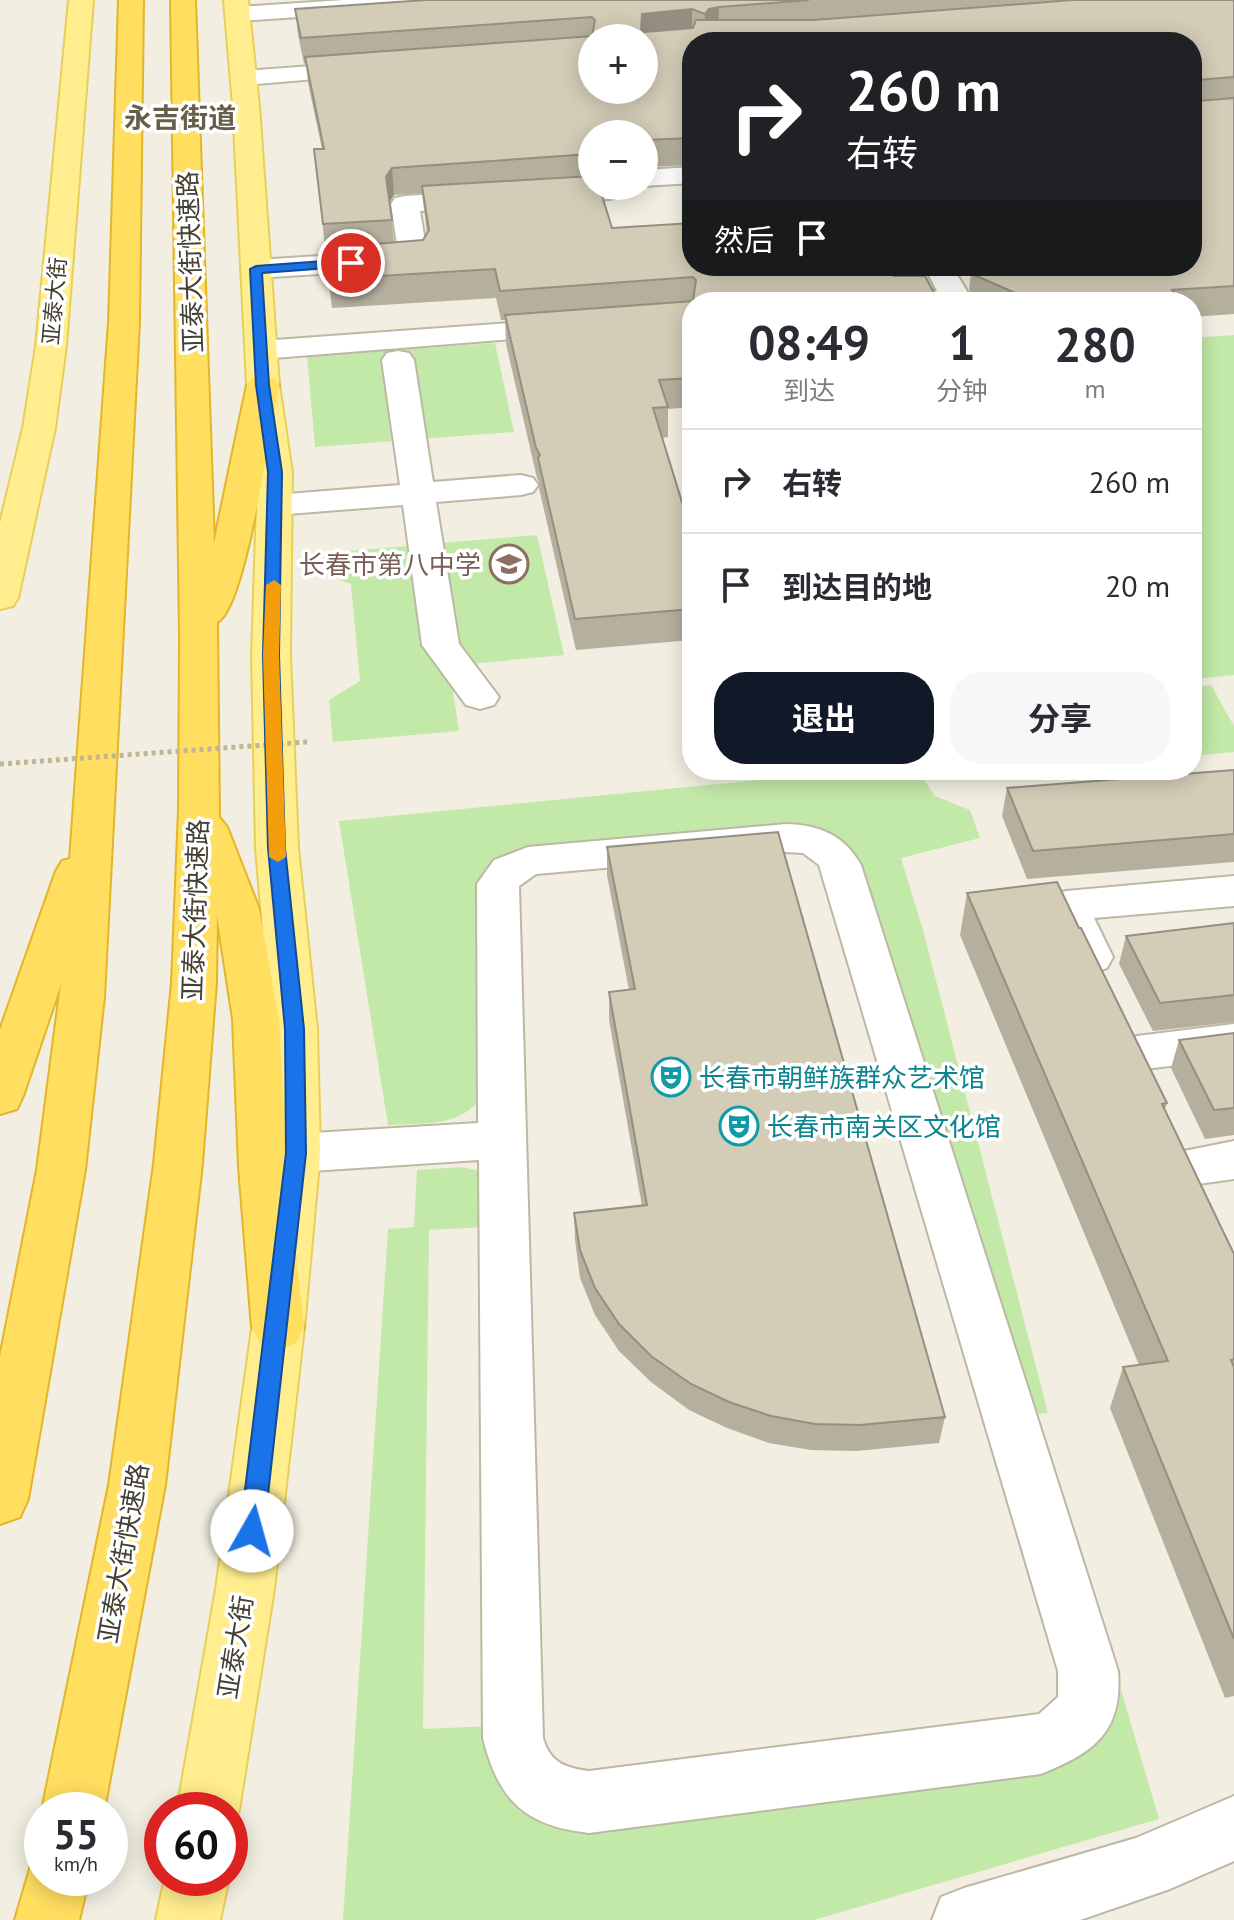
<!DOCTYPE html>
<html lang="zh">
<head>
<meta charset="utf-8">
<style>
  :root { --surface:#fff; --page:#f7f7f7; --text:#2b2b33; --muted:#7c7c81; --line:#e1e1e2; --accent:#111827 }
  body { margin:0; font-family:"PT Sans","Noto Sans SC",sans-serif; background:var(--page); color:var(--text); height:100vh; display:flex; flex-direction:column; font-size:30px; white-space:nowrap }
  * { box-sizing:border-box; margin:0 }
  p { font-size:26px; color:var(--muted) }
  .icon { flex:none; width:44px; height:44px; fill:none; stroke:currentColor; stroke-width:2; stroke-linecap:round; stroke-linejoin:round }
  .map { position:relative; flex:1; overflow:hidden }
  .details { position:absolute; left:682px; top:292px; width:520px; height:488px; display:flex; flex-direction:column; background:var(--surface); border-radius:32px; box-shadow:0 4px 20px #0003 }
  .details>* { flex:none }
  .banner { position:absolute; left:682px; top:32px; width:520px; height:244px; border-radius:32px; box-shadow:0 4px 20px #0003; background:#202124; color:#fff; overflow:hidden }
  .buttons { position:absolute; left:578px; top:24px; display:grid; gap:16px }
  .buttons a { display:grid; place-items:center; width:80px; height:80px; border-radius:50%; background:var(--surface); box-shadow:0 4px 20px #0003; font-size:40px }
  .speed { position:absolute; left:24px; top:1792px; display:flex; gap:16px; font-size:40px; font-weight:700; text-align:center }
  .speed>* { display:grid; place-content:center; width:104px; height:104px; border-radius:50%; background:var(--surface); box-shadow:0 4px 20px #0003; line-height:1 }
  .speed small { font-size:20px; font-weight:400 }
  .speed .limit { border:12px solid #d22; background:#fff; color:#111 }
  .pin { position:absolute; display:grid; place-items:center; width:68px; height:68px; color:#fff; margin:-34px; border:4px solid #fff; border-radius:50%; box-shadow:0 2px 8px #0007 }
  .me { position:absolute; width:88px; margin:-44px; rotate:7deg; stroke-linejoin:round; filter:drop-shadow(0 0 6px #0008) }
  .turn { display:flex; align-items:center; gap:28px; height:168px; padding:0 32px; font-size:36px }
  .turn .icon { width:104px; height:104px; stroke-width:2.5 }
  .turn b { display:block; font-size:56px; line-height:68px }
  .then { display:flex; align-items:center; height:76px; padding:0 32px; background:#0003; gap:16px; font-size:30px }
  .eta { display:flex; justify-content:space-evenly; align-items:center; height:136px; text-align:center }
  .eta b { font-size:48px; font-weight:700; line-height:56px }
  .cta { display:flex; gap:16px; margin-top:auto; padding:16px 32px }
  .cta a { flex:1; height:92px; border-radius:32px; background:var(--accent); color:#fff; font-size:32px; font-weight:700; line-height:92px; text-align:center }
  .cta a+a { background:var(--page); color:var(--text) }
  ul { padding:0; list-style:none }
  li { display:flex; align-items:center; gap:24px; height:104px; padding:0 32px; border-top:2px solid var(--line) }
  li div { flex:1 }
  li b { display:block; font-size:30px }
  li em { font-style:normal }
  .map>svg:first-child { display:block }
  .green { fill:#c3e9a8 }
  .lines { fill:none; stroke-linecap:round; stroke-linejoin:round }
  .minor-casing { stroke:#bdb8a4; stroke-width:4 }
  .major-casing { stroke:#e8cf59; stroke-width:4 }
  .highway-casing { stroke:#e3b62a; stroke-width:4 }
  .minor { fill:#fff; fill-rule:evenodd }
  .major { fill:#ffed8e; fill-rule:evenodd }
  .highway { fill:#ffde60; fill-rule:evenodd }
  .path-bridge { stroke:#c0b695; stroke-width:5; stroke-dasharray:4 4; stroke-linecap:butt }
  .wall { fill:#b5af9d; fill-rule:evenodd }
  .shaded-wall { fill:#948f80 }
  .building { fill:#d3ccb7; stroke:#948f80; stroke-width:2; fill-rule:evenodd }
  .route { fill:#1a73e8; stroke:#114b97; stroke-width:2 }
  .slow { fill:#f59e0b }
  .labels { text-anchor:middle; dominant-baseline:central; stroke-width:7; stroke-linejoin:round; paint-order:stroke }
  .far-street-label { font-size:22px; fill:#433f32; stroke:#fff }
  .street-label { font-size:26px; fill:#433f32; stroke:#fff }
  .education-label { font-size:26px; fill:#785e54; stroke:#fff; text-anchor:end }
  .culture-label { font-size:26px; fill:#0d838f; stroke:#fff; text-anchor:start }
  .far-district-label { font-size:28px; font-weight:bold; fill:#665e49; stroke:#fff }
</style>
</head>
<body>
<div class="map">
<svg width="1234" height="1920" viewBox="0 0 1234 1920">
  <rect width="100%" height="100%" fill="#f2efe2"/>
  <g class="green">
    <polygon points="1234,335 1234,675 1192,679 1192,338"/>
    <polygon points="495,343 514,432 315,447 307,356"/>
    <polygon points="537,535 564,655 449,666 459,731 333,742 329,700 360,681 351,584 326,575 325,553"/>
    <polygon points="1211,685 1234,726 1234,752 1192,756 1192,687"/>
    <path d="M861 770H917L935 796 970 810 980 838 901 858 923 930 1048 1413 1031 1415 842 843 523 851 482 1095C464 1128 420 1123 388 1125L339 821Z"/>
    <path d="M461 1167 476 1170 482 1176 484 1227 429 1230 423 1729 490 1726 503 1786 1070 1760C1107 1739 1106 1723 1113 1684L1119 1683 1159 1819 814 1920H343L388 1229 414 1227 417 1170Z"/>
  </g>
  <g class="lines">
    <defs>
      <g id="minor">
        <polygon points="344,0 462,0 458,5 450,7 238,21 230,19 226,14 230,9 238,7"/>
        <polygon points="366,62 375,64 378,69 375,74 244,85 235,83 232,78 235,73 244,71"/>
        <polygon points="692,167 692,183 644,186 644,170"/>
        <polygon points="592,184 622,186 623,191 619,197 609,199 420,211 428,259 424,265 414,268 256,278 246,275 241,269 246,263 256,260 398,251 391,204 395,198 405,196"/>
        <polygon points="924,266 952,266 971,298 968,302 893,302 897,296 937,291"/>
        <polygon points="566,319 577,322 581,328 577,334 261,359 250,357 246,350 250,343 261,341"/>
        <polygon points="398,351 409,353 414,360 433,482 521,475 533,478 538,485 533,492 521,495 436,502 459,644 499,697 494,705 480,709 466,705 422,645 403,505 275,515 263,512 258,505 263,498 275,495 400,485 382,360 387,353"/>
        <path d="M786 824C820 825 844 835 861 865L1118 1671C1123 1733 1093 1753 1041 1774L589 1833C525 1826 498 1800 483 1738L479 1160 296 1172 279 1166 272 1153 279 1140 296 1134 478 1123 477 884 494 860 528 847ZM786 852 803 853 819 865 1058 1671V1697L1039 1714 589 1771C566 1768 550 1763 543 1738L519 886 536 874Z"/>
        <polygon points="1234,876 1234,906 1094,918 1113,957 1107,968 1091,973 1075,968 1045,906 1051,896 1066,891"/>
        <polygon points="1234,1024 1234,1058 1137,1070 1121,1065 1114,1053 1121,1041 1137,1036"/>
        <polygon points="1234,1141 1234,1179 1191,1185 1174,1179 1167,1166 1174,1153"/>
        <polygon points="1234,1796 1234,1861 1170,1889 1080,1920 932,1920 941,1897 964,1888 1136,1838"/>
      </g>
      <g id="major">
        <polygon points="69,0 93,0 66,346 55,428 18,598 13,606 0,609 0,523 23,428 36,346"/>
        <polygon points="224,0 248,0 259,106 279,385 292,472 290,655 298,848 317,1029 320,1153 304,1328 274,1589 239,1810 230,1832 230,1810 177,1810 216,1589 252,1328 272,1153 271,1029 256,848 252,655 258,472 247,385 233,106"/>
        <polygon points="165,1878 229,1878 220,1920 156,1920"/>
      </g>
      <g id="highway">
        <polygon points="119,0 143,0 139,322 104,997 85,1170 28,1499 20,1517 0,1524 0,1357 37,1170 61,984 23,1096 17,1109 0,1114 0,1030 56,871 62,861 70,859 109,322"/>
        <path d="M171 0H195L214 543 247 385 252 378 263 376 274 378 279 385C271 422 245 611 217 622L219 817 227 827 259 909 279 1019 287 1167 304 1328 296 1343 278 1350 260 1343 252 1328 239 1167 233 1019 217 915 216 983 202 1164 165 1485 104 1810H42L109 1485 154 1164 172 983 179 809 180 637Z"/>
        <polygon points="42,1852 42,1878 89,1878 79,1920 15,1920 34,1855"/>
      </g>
    </defs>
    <use href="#minor" class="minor-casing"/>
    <use href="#major" class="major-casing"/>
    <use href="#highway" class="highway-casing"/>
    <use href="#minor" class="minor"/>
    <use href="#major" class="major"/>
    <use href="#highway" class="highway"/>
    <polyline class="path-bridge" points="0,764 307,742"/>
  </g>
  <g class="wall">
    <path d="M426 0H1234V314L1192 317V302H970L971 293 969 289 972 266H1192L692 42V165L644 167V134L590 172V176L612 228 913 266 692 302V407L668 409V437L662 438 689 525 692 524V640L576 650 539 488V482L537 478 506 344 505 320H501L496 298 332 308 317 176 322 149 308 83 306 63 304 64 298 35 295 9ZM422 193 427 234 423 240 394 242 390 202 394 195Z"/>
    <polygon points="1234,770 1234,862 1027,879 1002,816 1007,788"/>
    <polygon points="607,847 945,1417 939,1443 856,1451 811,1450 769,1443 727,1428 689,1410 651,1382 619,1351 595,1315 580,1278 575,1240 574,1213 642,1206 609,1020 609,992 629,990 607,875"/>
    <polygon points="967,893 1079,928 1167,1103 1165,1109 1234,1254 1234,1696 1225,1698 1110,1408 1123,1367 1139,1365 960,935"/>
    <polygon points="1234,923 1234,1022 1153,1031 1119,964 1126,936"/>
    <polygon points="1234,1033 1234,1135 1205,1139 1171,1068 1179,1040"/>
  </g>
  <g class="shaded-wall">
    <polygon points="719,7 718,32 704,39 705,14 709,9"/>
    <polygon points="692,9 692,34 641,38 642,14"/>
    <polygon points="587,145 592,145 592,172 590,172 590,154"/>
    <polygon points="392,168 394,195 388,204 386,177"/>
    <polygon points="897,266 913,266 910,291 894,276"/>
  </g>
  <g class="building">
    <path d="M426 0H809L719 7 709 9 705 14 692 9 642 14 641 29 644 32 693 28 696 20H814L1073 0H1234V77L1197 80 1194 83V98L1198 101 1234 98V286L1172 290 1181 302H1036L974 275 978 270 976 266H1192V42H692V138L644 140V134H592V145H587L590 154 392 168 386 177 392 220 323 224 314 149H324L305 57 592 36 595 20 592 17 301 38 295 9ZM592 38H644V90H592Z"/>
    <polygon points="592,176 592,186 599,186 612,228 692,223 692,266 897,266 894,276 925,276 939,302 692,302 692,378 659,380 668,407 653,408 689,525 692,524 692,609 575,619 538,458 540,455 536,448 505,315 693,301 696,280 693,277 500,291 495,269 329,279 326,248 423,240 429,230 422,186"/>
    <polygon points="1234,770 1234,834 1033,851 1007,788"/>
    <polygon points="778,832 945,1417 860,1425 815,1424 771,1416 729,1402 691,1384 651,1356 619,1324 595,1288 580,1250 574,1213 647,1205 609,992 635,989 607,847"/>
    <polygon points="1057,882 1079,928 1081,928 1167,1103 1162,1104 1234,1254 1234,1359 1231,1360 1234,1367 1234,1639 1123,1367 1168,1361 967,893"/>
    <polygon points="1234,923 1234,995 1160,1003 1126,936"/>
    <polygon points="1234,1033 1234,1108 1214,1110 1179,1040"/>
  </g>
  <polygon class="route" points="351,259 357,263 355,266 262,273 269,385 282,472 279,655 285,848 304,1029 306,1153 264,1531 260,1538 252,1541 244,1538 240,1531 286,1153 285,1029 268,848 263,655 268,472 256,385 250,269 256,266"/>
  <polygon class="slow" points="274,580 281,585 279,655 286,857 278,862 269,857 263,655 266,585"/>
  <defs>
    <symbol id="school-ring" viewBox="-11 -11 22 22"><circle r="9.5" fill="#fff" stroke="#8d6e63" stroke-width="1.5"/><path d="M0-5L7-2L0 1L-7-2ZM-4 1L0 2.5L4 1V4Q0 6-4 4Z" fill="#8d6e63"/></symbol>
    <symbol id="theatre-ring" viewBox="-11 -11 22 22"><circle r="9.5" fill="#fff" stroke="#0f9aa8" stroke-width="1.5"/><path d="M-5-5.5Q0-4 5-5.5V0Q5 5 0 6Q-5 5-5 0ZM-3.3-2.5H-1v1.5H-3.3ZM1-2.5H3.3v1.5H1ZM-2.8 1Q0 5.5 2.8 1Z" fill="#0f9aa8"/></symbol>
  </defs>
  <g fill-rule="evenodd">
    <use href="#school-ring" x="487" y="542" width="44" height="44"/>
    <use href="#theatre-ring" x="649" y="1055" width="44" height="44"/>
    <use href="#theatre-ring" x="717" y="1104" width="44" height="44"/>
  </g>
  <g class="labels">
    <g class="far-street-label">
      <text transform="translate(54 301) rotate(-85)">亚泰大街</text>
    </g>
    <g class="street-label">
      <text transform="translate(190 262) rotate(-92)">亚泰大街快速路</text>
      <text transform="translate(195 910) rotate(-88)">亚泰大街快速路</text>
      <text transform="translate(123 1553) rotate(-80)">亚泰大街快速路</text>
      <text transform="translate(235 1647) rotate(-81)">亚泰大街</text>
    </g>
    <g class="education-label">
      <text x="481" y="564">长春市第八中学</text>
    </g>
    <g class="culture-label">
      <text x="699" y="1077">长春市朝鲜族群众艺术馆</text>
      <text x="767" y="1126">长春市南关区文化馆</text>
    </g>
    <g class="far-district-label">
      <text x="180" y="117">永吉街道</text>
    </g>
  </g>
</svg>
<div class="buttons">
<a>+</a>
<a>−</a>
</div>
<div class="speed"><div>55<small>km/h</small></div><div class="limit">60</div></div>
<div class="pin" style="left:351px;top:263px;background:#d93025"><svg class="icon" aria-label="arrive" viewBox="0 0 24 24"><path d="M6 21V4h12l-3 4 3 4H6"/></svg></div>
<svg class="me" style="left:252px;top:1531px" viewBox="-20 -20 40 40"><circle r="19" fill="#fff"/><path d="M0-13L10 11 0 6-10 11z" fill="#1a73e8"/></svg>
<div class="banner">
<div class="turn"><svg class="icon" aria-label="right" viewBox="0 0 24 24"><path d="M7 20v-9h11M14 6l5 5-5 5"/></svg><div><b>260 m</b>右转</div></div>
<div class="then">然后<svg class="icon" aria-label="arrive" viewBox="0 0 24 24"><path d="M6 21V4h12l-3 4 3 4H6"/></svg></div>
</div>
<section class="details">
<div class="eta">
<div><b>08:49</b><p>到达</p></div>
<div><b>1</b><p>分钟</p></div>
<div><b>280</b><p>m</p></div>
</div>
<ul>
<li><svg class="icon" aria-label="right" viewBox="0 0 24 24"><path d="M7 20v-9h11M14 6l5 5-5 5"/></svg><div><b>右转</b></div><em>260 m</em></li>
<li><svg class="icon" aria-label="arrive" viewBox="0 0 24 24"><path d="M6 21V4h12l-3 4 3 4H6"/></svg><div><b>到达目的地</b></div><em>20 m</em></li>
</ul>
<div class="cta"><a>退出</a><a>分享</a></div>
</section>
</div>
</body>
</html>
